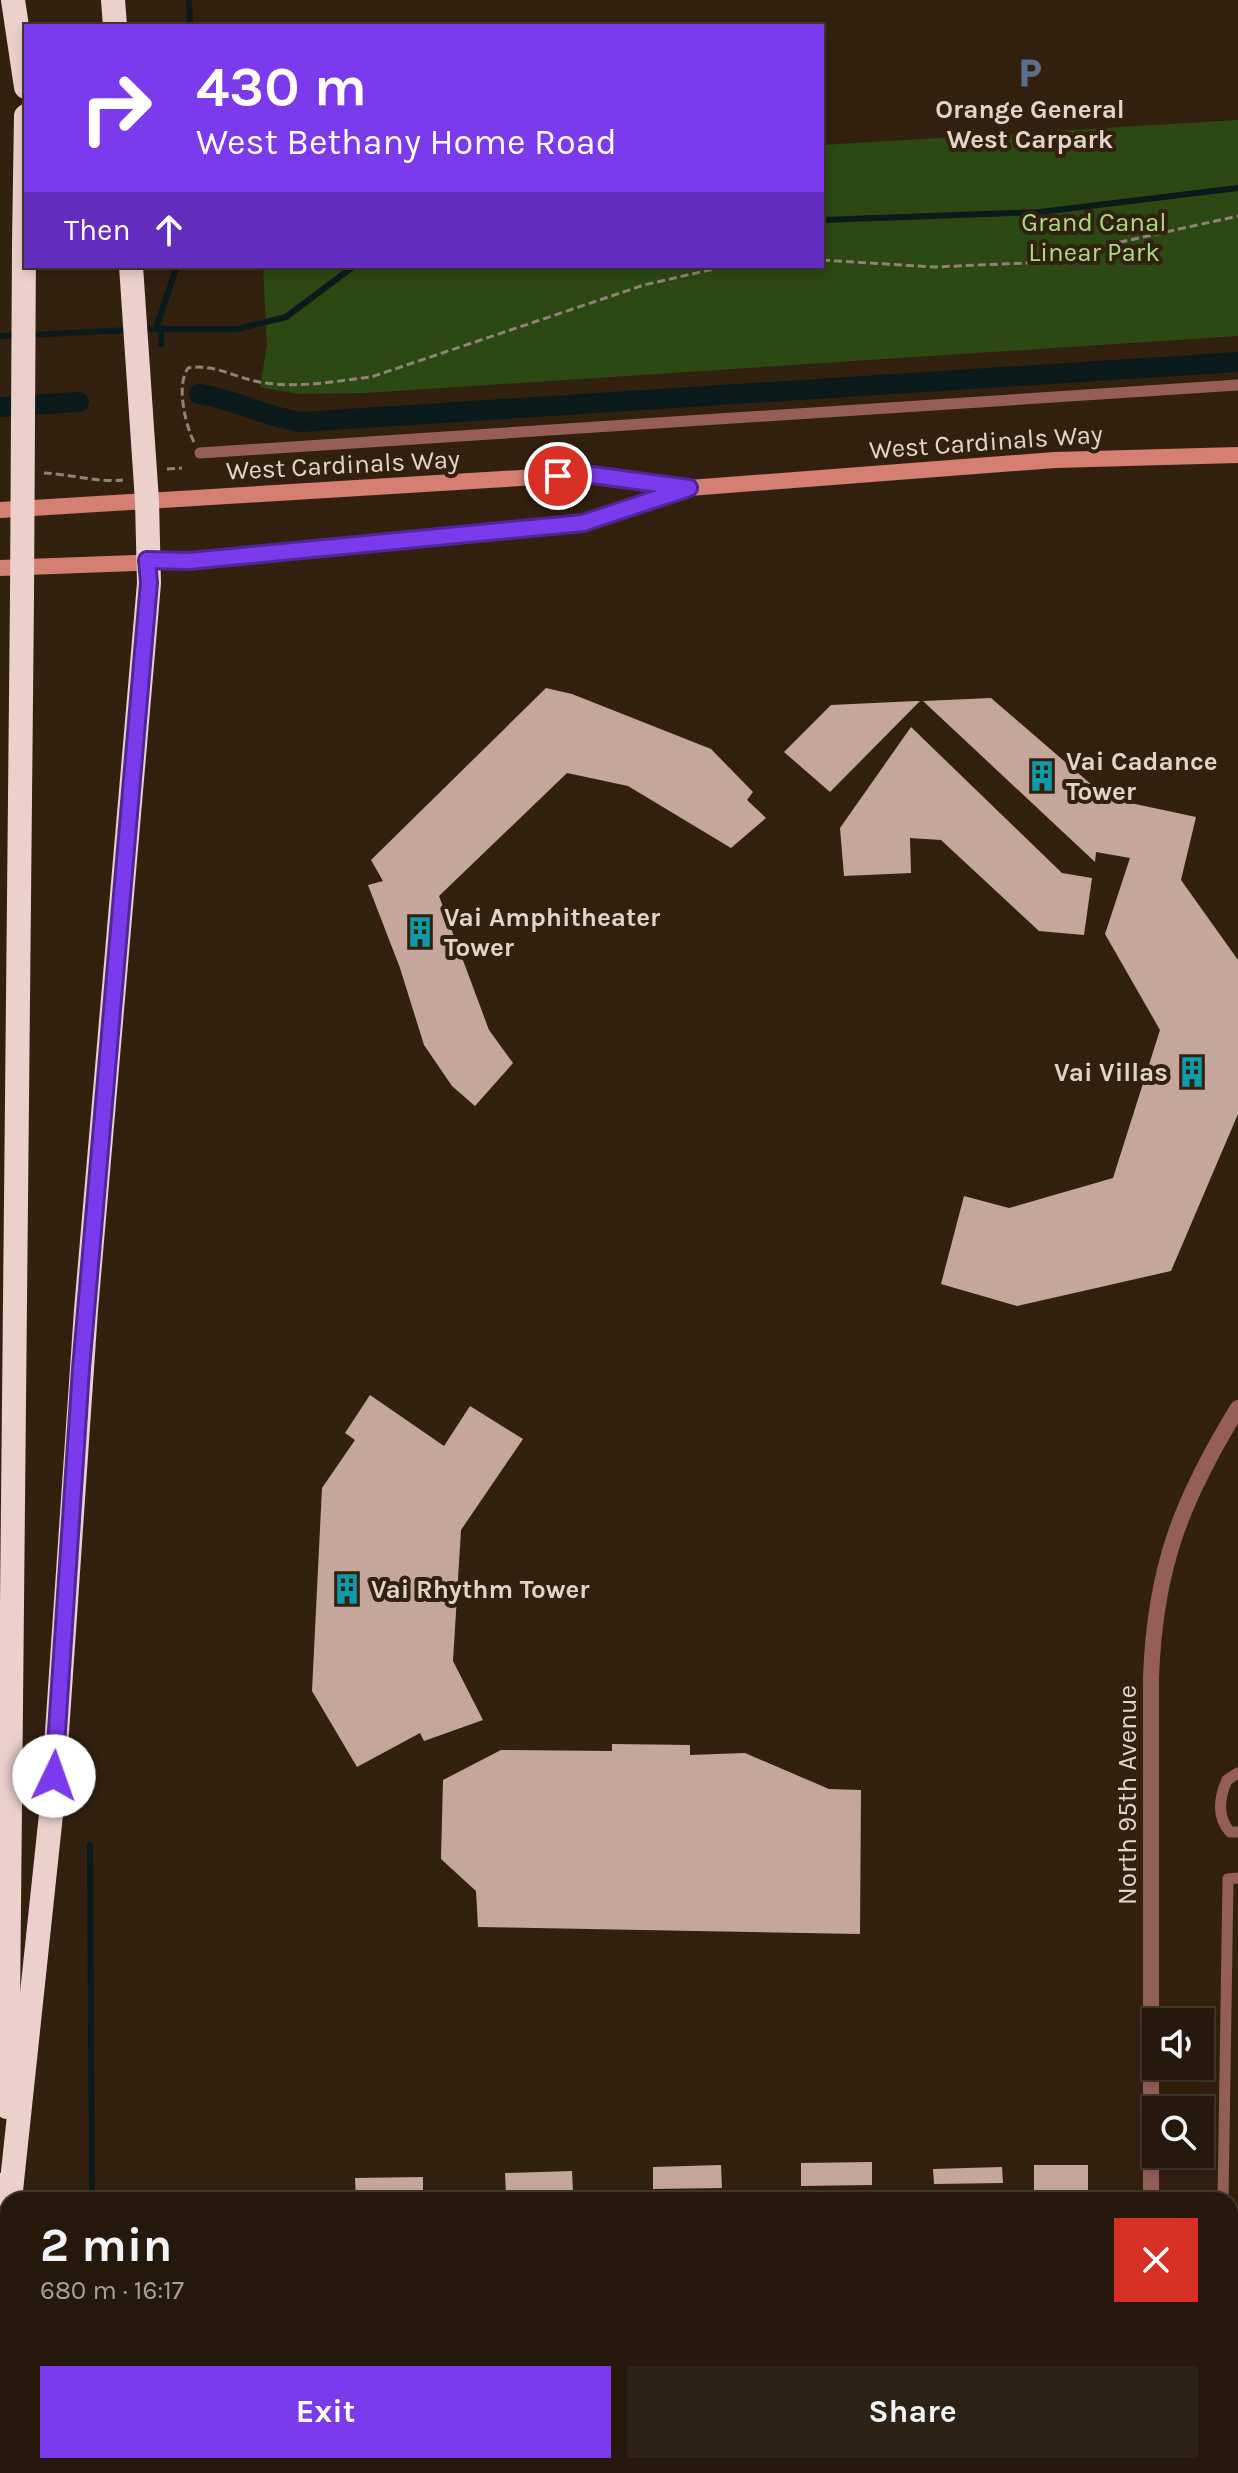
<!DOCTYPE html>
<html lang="en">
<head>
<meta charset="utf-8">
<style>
  :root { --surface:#26190c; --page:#2e2215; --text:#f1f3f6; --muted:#a4a09d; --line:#42382d; --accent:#7c3aed }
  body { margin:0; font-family:Karla,sans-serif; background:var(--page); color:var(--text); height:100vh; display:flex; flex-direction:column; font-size:30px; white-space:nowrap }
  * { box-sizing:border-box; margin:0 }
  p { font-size:26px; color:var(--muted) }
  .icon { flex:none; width:44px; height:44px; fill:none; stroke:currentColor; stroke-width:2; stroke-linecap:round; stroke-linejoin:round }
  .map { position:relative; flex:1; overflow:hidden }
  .panel { position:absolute; left:0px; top:2192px; width:1238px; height:282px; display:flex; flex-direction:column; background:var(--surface); border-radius:24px 24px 0 0; box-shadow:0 4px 12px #0003,0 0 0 2px var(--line) }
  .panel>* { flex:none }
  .banner { position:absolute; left:24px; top:24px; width:800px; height:244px; border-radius:0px; box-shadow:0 4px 12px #0003,0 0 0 2px var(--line); background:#7c3aed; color:#fff; overflow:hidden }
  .tools { position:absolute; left:1142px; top:2008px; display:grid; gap:16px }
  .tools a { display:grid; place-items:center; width:72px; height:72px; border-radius:0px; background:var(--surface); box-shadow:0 4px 12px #0003,0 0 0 2px var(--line); font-size:40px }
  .pin { position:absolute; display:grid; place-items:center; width:68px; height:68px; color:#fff; margin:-34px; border:4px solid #fff; border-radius:50%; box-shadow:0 2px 8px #0007 }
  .me { position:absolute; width:88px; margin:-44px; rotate:3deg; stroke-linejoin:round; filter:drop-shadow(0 0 6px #0008) }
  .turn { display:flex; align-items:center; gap:28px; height:168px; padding:0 40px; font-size:36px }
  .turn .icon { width:104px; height:104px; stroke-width:2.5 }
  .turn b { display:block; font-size:56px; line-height:68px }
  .then { display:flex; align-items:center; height:76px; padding:0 40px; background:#0003; gap:16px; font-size:30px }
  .round { display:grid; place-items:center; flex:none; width:84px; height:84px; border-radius:0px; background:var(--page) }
  .headline { display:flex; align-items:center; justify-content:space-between; height:136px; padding:0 40px }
  h1 { font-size:48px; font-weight:700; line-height:60px }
  .primary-button { display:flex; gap:16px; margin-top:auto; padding:16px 40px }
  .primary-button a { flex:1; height:92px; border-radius:0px; background:var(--accent); color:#fff; font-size:32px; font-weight:700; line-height:92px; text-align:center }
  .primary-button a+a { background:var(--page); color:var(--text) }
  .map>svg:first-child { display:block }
  .green { fill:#2c4813 }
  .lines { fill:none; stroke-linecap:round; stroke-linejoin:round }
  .stream { stroke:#0b1a1a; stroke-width:6 }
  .canal { stroke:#0b1a1a; stroke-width:20 }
  .building { fill:#c5a69a }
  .path { stroke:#918275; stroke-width:3; stroke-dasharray:8 4; stroke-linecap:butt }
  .service { stroke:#955f57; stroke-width:11 }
  .tertiary { stroke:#955f57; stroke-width:16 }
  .secondary { stroke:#d47f72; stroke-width:16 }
  .motorway { stroke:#ecd0cc; stroke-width:24 }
  .motorway-bridge { stroke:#ecd0cc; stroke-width:24 }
  .route-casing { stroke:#51269a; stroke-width:20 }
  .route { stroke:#7c3aed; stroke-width:14 }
  .labels { text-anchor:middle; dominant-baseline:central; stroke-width:8; stroke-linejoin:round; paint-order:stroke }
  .poi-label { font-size:26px; font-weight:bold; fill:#e1d4ca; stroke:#332110; text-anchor:start }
  .park-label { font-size:26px; fill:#a8dc82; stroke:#332110 }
  .street-label { font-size:26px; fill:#e1d4ca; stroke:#332110 }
</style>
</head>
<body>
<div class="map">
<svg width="1238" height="2473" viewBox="0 0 1238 2473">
  <rect width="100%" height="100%" fill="#332110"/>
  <polygon class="green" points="1238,120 1238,336 365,393 297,394 260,387 267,345 263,266 822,266 822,145"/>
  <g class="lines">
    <g class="stream">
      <polyline points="189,0 190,26"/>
      <polyline points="822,220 1040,212 1238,188"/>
      <polyline points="156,328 177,266"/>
      <polyline points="161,328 161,344"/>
      <polyline points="140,329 237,329 286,317 354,266"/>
      <polyline points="28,335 129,330"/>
      <polyline points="0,336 17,335"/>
      <polyline points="90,1845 92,2200"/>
      <polyline points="88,2473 88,2466"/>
    </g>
    <g class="canal">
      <path d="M199 394C235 399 265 417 301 422L1238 362"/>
      <polyline points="0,407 79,402"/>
    </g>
  </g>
  <g class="building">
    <polygon points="546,688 572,694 711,749 753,792 747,800 766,818 731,848 628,786 567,773 439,896 489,1030 513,1063 475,1106 452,1086 424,1045 400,968 368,885 383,881 371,860"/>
    <polygon points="991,698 1107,798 1196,817 1181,880 1238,960 1238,1114 1171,1271 1017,1306 941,1284 964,1196 1009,1208 1113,1178 1160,1030 1105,934 1130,858 1096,852 1095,862 923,701"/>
    <polygon points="916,701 920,701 830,792 784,752 831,705"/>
    <polygon points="911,727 1062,873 1092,878 1084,935 1039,931 941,840 910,838 911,873 844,876 840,828"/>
    <polygon points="370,1395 444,1446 470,1406 523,1439 461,1530 453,1661 483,1720 424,1741 420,1733 357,1767 312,1691 322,1488 355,1440 345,1433"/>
    <polygon points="612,1744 690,1745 690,1755 745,1753 829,1789 861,1790 860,1934 478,1927 476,1891 441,1859 443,1780 501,1750 612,1751"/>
    <polygon points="872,2162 872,2185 801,2186 801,2163"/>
    <polygon points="721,2165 722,2188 653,2189 653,2167"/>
    <rect x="1034" y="2165" width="54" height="35"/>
    <polygon points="1002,2167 1003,2183 934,2184 933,2169"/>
    <polygon points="572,2171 573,2192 506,2194 505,2173"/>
    <polygon points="423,2177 423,2199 356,2200 355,2178"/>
  </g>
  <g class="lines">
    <g class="path">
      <polyline points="822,260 934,267 1026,263 1238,216"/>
      <path d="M194 442C185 424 176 385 188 368 216 363 238 380 266 383 300 388 337 381 371 377L644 285 727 266"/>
      <polyline points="167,469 182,468"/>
      <path d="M44 473C68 474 100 483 123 480"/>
    </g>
    <g class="service">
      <polyline points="200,453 1238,385"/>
      <path d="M1238 1773 1227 1780C1219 1798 1217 1817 1230 1832H1238"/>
      <polyline points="1223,2200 1228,1879 1238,1878"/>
      <polyline points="1230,2373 1238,2373"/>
    </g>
    <g class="tertiary">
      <path d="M1151 2200V1677C1155 1568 1181 1501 1238 1408"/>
      <polyline points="1148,2466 1149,2473"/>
    </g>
    <g class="secondary">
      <polyline points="0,510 585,474 689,488 1055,460 1238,455"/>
      <polyline points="0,568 189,561 583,523 684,490"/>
    </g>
    <g class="motorway">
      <polyline points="13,0 26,87"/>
      <polyline points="113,0 115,26"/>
      <polyline points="24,244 26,116"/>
      <polyline points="7,2107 22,597"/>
      <polyline points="10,2200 52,1805 86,1310 149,583 147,501 131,266"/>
      <polyline points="4,2473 7,2183"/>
    </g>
    <polyline class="motorway-bridge" points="22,597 24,244"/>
  </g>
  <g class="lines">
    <defs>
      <polyline id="route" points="54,1776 81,1369 149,583 147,560 189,561 583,523 689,488 585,474 558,476"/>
    </defs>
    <use href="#route" class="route-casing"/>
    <use href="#route" class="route"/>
  </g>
  <defs>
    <symbol id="parking-bare" viewBox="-9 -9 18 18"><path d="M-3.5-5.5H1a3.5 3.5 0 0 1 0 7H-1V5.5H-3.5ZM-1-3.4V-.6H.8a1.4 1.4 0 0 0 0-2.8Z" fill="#5c6f8a" stroke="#332110" stroke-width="2.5" paint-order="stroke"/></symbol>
    <symbol id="building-bare" viewBox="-9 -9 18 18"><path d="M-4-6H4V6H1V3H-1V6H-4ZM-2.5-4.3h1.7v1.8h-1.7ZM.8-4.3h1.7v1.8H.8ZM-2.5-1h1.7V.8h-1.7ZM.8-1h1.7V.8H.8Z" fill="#0f9aa8" stroke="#332110" stroke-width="2.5" paint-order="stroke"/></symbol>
  </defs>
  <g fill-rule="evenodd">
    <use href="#parking-bare" x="1008" y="51" width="44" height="44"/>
    <use href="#building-bare" x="1020" y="754" width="44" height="44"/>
    <use href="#building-bare" x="398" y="910" width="44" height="44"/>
    <use href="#building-bare" x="1170" y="1050" width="44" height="44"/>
    <use href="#building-bare" x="325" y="1567" width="44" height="44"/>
  </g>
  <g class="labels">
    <g class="poi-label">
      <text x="1030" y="109" text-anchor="middle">Orange General<tspan x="1030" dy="30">West Carpark</tspan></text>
      <text x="1066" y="761">Vai Cadance<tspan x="1066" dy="30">Tower</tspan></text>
      <text x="444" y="917">Vai Amphitheater<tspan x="444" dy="30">Tower</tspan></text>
      <text x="1168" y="1072" text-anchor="end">Vai Villas</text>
      <text x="371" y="1589">Vai Rhythm Tower</text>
    </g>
    <g class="park-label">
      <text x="1094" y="222">Grand Canal<tspan x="1094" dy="30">Linear Park</tspan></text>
    </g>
    <g class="street-label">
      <text transform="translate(986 442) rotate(-4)">West Cardinals Way</text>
      <text transform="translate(343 465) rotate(-3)">West Cardinals Way</text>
      <text transform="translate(1127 1795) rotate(-90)">North 95th Avenue</text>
    </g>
  </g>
</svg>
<div class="tools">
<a><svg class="icon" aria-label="sound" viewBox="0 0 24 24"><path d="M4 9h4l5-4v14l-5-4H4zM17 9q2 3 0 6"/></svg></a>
<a><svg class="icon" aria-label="search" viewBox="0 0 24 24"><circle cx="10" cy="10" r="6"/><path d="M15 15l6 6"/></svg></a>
</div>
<div class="pin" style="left:558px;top:476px;background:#d93025"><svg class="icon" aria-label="arrive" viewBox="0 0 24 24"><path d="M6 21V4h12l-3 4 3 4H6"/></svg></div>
<svg class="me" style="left:54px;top:1776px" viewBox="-20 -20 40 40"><circle r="19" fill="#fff"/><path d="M0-13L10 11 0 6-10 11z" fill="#7c3aed"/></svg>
<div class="banner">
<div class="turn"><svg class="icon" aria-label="right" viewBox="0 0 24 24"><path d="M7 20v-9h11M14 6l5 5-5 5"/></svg><div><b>430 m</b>West Bethany Home Road</div></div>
<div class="then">Then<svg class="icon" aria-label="ahead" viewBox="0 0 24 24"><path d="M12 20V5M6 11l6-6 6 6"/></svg></div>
</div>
<section class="panel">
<div class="headline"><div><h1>2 min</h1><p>680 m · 16:17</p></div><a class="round" style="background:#d93025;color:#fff"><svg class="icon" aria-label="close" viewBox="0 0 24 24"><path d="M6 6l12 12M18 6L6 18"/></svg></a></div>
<div class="primary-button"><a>Exit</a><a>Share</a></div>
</section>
</div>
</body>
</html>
